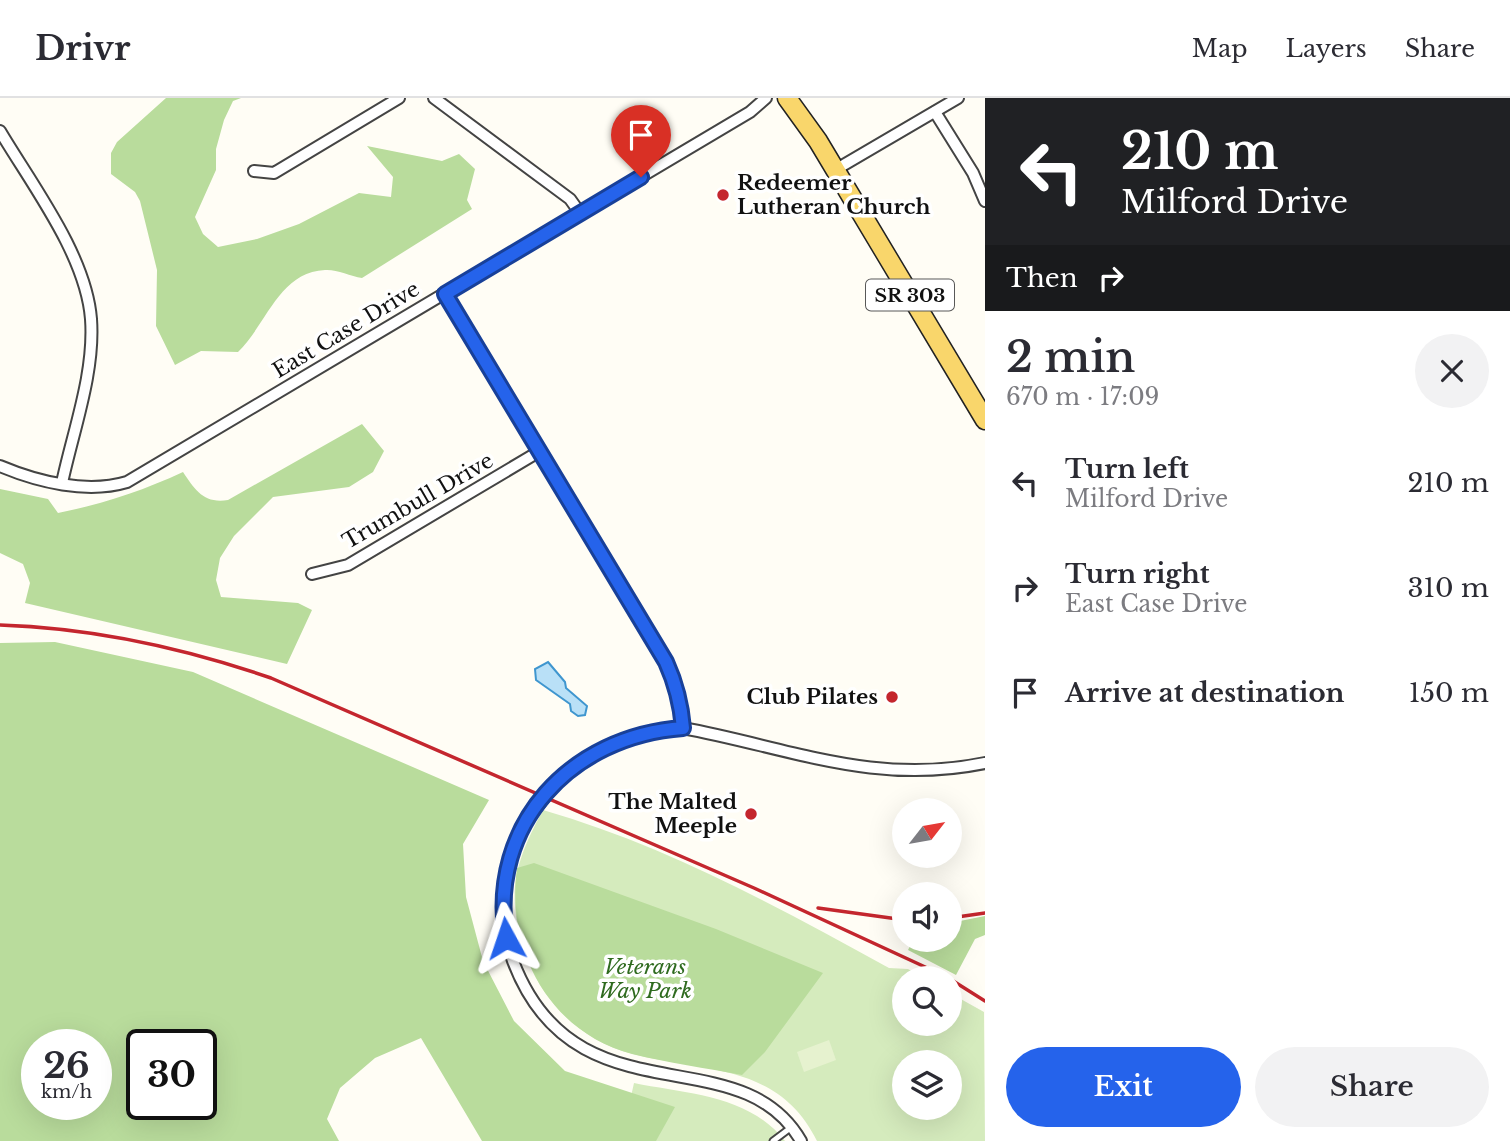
<!DOCTYPE html>
<html lang="en">
<head>
<meta charset="utf-8">
<style>
  :root { --surface:#fff; --page:#f2f2f3; --text:#2b2b33; --muted:#7c7c81; --line:#e1e1e2; --accent:#2563eb }
  body { margin:0; font-family:"Libre Baskerville",serif; background:var(--page); color:var(--text); height:100vh; display:flex; flex-direction:column; font-size:26px; white-space:nowrap }
  * { box-sizing:border-box; margin:0 }
  p { font-size:23px; color:var(--muted) }
  .icon { flex:none; width:38px; height:38px; fill:none; stroke:currentColor; stroke-width:2; stroke-linecap:round; stroke-linejoin:round }
  .map { position:relative; flex:1; overflow:hidden }
  .details { display:flex; flex-direction:column; background:var(--surface); width:525px }
  .details>* { flex:none }
  .top-card { background:#202124; color:#fff; overflow:hidden }
  .needle { width:46px; rotate:59deg }
  .controls { position:absolute; left:892px; top:700px; display:grid; gap:14px }
  .controls a { display:grid; place-items:center; width:70px; height:70px; border-radius:50%; background:var(--surface); box-shadow:0 7px 28px #0002; font-size:35px }
  .speed { position:absolute; left:21px; top:931px; display:flex; gap:14px; font-size:35px; font-weight:700; text-align:center }
  .speed>* { display:grid; place-content:center; width:91px; height:91px; border-radius:50%; background:var(--surface); box-shadow:0 7px 28px #0002; line-height:1 }
  .speed small { font-size:18px; font-weight:400 }
  .speed .limit { border:4px solid #111; border-radius:10px; background:#fff; color:#111 }
  .pin { position:absolute; display:grid; place-items:center; width:60px; height:60px; color:#fff; margin:-72px -30px; border-radius:50% 50% 50% 0; rotate:-45deg; box-shadow:0 0 7px #0007 }
  .pin .icon { rotate:45deg }
  .me { position:absolute; width:77px; margin:-38px; rotate:355deg; stroke-linejoin:round; filter:drop-shadow(0 0 5px #0008) }
  .turn { display:flex; align-items:center; gap:24px; height:147px; padding:0 21px; font-size:32px }
  .turn .icon { width:91px; height:91px; stroke-width:2.5 }
  .turn b { display:block; font-size:49px; line-height:60px }
  .then { display:flex; align-items:center; height:66px; padding:0 21px; background:#0003; gap:14px; font-size:26px }
  .round { display:grid; place-items:center; flex:none; width:74px; height:74px; border-radius:37px; background:var(--page) }
  .head { display:flex; align-items:center; justify-content:space-between; height:119px; padding:0 21px }
  h1 { font-size:42px; font-weight:600; line-height:52px }
  .primary-button { display:flex; gap:14px; margin-top:auto; padding:14px 21px }
  .primary-button a { flex:1; height:80px; border-radius:42px; background:var(--accent); color:#fff; font-size:28px; font-weight:600; line-height:80px; text-align:center }
  .primary-button a+a { background:var(--page); color:var(--text) }
  ul { padding:0; list-style:none }
  li { display:flex; align-items:center; gap:21px; height:105px; padding:0 21px }
  li div { flex:1 }
  li b { display:block; font-size:26px }
  li em { font-style:normal }
  header { display:flex; align-items:center; gap:42px; box-sizing:border-box; height:98px; padding:0 35px; background:var(--surface); border-bottom:2px solid var(--line) }
  header strong { font-size:33px }
  nav { display:flex; gap:38px; margin-inline-start:auto; font-size:24px }
  main { display:flex; flex:1; min-height:0 }
  .map>svg:first-child { display:block }
  .green { fill:#d5ebbd; fill-rule:evenodd }
  .forest { fill:#b9dc9c; fill-rule:evenodd }
  .pitch { fill:#e6f2cf }
  .water { fill:#b9e0f7; stroke:#3f96cf; stroke-width:2 }
  .lines { fill:none; stroke-linecap:round; stroke-linejoin:round }
  .service-casing { stroke:#444; stroke-width:9 }
  .minor-casing { stroke:#444; stroke-width:14 }
  .primary-casing { stroke:#222; stroke-width:21 }
  .service { stroke:#fff; stroke-width:5 }
  .minor { stroke:#fff; stroke-width:10 }
  .primary { stroke:#f9d66b; stroke-width:18 }
  .rail { stroke:#c4262e; stroke-width:3.5 }
  .minor-bridge-casing { stroke:#444; stroke-width:14; stroke-linecap:butt }
  .minor-bridge { stroke:#fff; stroke-width:10 }
  .route-casing { stroke:#184099; stroke-width:18 }
  .route { stroke:#2563eb; stroke-width:12 }
  .poi-dot { fill:#c4262e; stroke:#fff; stroke-width:2.5 }
  .labels { text-anchor:middle; dominant-baseline:central; stroke-width:7; stroke-linejoin:round; paint-order:stroke }
  .shield { fill:#fff; stroke:#585858; stroke-width:2 }
  .shield-label { font-size:19px; font-weight:bold; fill:#111 }
  .poi-label { font-size:21px; font-weight:bold; fill:#111; stroke:#fff; text-anchor:end }
  .street-label { font-size:21px; fill:#111; stroke:#fff }
  .park-label { font-size:21px; font-style:italic; fill:#2f6b1f; stroke:#fff }
</style>
</head>
<body>
<header>
<strong>Drivr</strong>
<nav><a>Map</a><a>Layers</a><a>Share</a></nav>
</header>
<main>
<div class="map">
<svg width="985" height="1043" viewBox="0 0 985 1043">
  <rect width="100%" height="100%" fill="#fffdf5"/>
  <g class="green">
    <path d="M543 712C665 747 778 809 889 870L908 871 924 880H905V926H950V895L984 914 985 1043H817C779 965 703 974 633 956 580 943 538 900 523 849 506 793 516 762 543 712ZM905 964H950V1010H905Z"/>
    <path d="M634 985C688 996 749 997 785 1043H621Z"/>
  </g>
  <g class="forest">
    <path d="M166 0H241L233 3 224 22 216 51V72L195 119 203 136 218 149 257 141 299 126 359 95 391 99 393 79 367 48 442 63 459 56 475 71 467 102 472 111 362 180C350 178 336 171 325 172 279 174 267 226 238 254L201 253 175 267 156 228 157 172 140 103 135 94 111 76V55L117 44Z"/>
    <path d="M362 326 384 353 373 374 349 389 273 399 234 438 220 460 216 482 221 499 298 505 312 512 287 566 25 505 30 485 23 466 0 455V391L48 401 58 415C103 406 142 393 183 374 195 392 204 406 228 402Z"/>
    <path d="M55 544 193 574 489 702 463 746 466 799 483 863 514 923 565 973 675 1009 656 1043H482L421 940 375 960 340 990 327 1021 339 1043H0V545ZM37 947H96V1006H37ZM142 947H201V1006H142Z"/>
    <path d="M534 765 716 831 823 875 765 954 742 977C706 970 668 965 632 956 549 934 506 852 517 770Z"/>
    <polygon points="985,818 985,837 975,841 956,877 908,852 913,842 950,842 950,825"/>
  </g>
  <polygon class="pitch" points="829,942 836,962 804,974 797,954"/>
  <polygon class="water" points="548,564 565,584 566,590 587,608 585,617 578,618 571,613 570,606 536,582 535,571"/>
  <g class="lines">
    <defs>
      <polyline id="service" points="773,1043 789,1031"/>
      <g id="minor">
        <polyline points="434,0 570,101 580,115"/>
        <polyline points="935,14 973,75 985,103"/>
        <path d="M0 33C32 87 86 157 91 221 95 275 73 333 62 385"/>
        <polyline points="835,72 958,0"/>
        <polyline points="254,73 274,75 399,0"/>
        <path d="M445 196 666 564 680 602 683 630C790 650 874 688 985 665"/>
        <path d="M0 368C38 384 87 396 127 384L750 14 766 0"/>
        <polyline points="312,476 348,467 540,353"/>
        <path d="M557 684C592 650 634 633 683 630"/>
        <path d="M525 724C503 768 495 816 513 863 575 1027 740 936 801 1043"/>
      </g>
      <polyline id="primary" points="787,0 818,43 985,322"/>
    </defs>
    <use href="#service" class="service-casing"/>
    <use href="#minor" class="minor-casing"/>
    <use href="#primary" class="primary-casing"/>
    <use href="#service" class="service"/>
    <use href="#minor" class="minor"/>
    <use href="#primary" class="primary"/>
    <g class="rail">
      <path d="M0 527C92 530 184 550 271 580L754 790 949 880"/>
      <polyline points="818,810 905,822"/>
      <polyline points="950,820 985,815"/>
      <polyline points="950,881 985,903"/>
    </g>
    <defs>
      <polyline id="minor-bridge" points="525,724 557,684"/>
    </defs>
    <use href="#minor-bridge" class="minor-bridge-casing"/>
    <use href="#minor-bridge" class="minor-bridge"/>
  </g>
  <g class="lines">
    <defs>
      <path id="route" d="M506 840C488 726 571 638 683 630 681 606 676 586 666 564L445 196 641 79"/>
    </defs>
    <use href="#route" class="route-casing"/>
    <use href="#route" class="route"/>
  </g>
  <g class="poi-dot">
    <circle cx="723" cy="97" r="7"/>
    <circle cx="892" cy="599" r="7"/>
    <circle cx="751" cy="716" r="7"/>
  </g>
  <g class="labels">
    <rect class="shield" x="866" y="181.5" width="88" height="31" rx="5"/>
    <g class="shield-label">
      <text x="910" y="197">SR 303</text>
    </g>
    <g class="poi-label">
      <text x="737" y="85" text-anchor="start">Redeemer<tspan x="737" dy="24">Lutheran Church</tspan></text>
      <text x="878" y="599">Club Pilates</text>
      <text x="737" y="704">The Malted<tspan x="737" dy="24">Meeple</tspan></text>
    </g>
    <g class="street-label">
      <text transform="translate(346 232) rotate(-31)">East Case Drive</text>
      <text transform="translate(418 403) rotate(-30)">Trumbull Drive</text>
    </g>
    <g class="park-label">
      <text x="645" y="869">Veterans<tspan x="645" dy="24">Way Park</tspan></text>
    </g>
  </g>
</svg>
<div class="controls">
<a><svg class="needle" viewBox="-14 -14 28 28"><path d="M0-13l5 13h-10z" fill="#e53935"/><path d="M0 13l5-13h-10z" fill="#7c7c81"/></svg></a>
<a><svg class="icon" aria-label="sound" viewBox="0 0 24 24"><path d="M4 9h4l5-4v14l-5-4H4zM17 9q2 3 0 6"/></svg></a>
<a><svg class="icon" aria-label="search" viewBox="0 0 24 24"><circle cx="10" cy="10" r="6"/><path d="M15 15l6 6"/></svg></a>
<a><svg class="icon" aria-label="layers" viewBox="0 0 24 24"><path d="M12 4l9 5-9 5-9-5zM3 14l9 5 9-5"/></svg></a>
</div>
<div class="speed"><div>26<small>km/h</small></div><div class="limit">30</div></div>
<div class="pin" style="left:641px;top:79px;background:#d93025"><svg class="icon" aria-label="arrive" viewBox="0 0 24 24"><path d="M6 21V4h12l-3 4 3 4H6"/></svg></div>
<svg class="me" style="left:506px;top:840px" viewBox="-20 -20 40 40"><path d="M0-17L14 15 0 8-14 15z" fill="#2563eb" stroke="#fff" stroke-width="4"/></svg>
</div>
<section class="details">
<div class="top-card">
<div class="turn"><svg class="icon" aria-label="left" viewBox="0 0 24 24"><path d="M17 20v-9H6M10 6l-5 5 5 5"/></svg><div><b>210 m</b>Milford Drive</div></div>
<div class="then">Then<svg class="icon" aria-label="right" viewBox="0 0 24 24"><path d="M7 20v-9h11M14 6l5 5-5 5"/></svg></div>
</div>
<div class="head"><div><h1>2 min</h1><p>670 m · 17:09</p></div><a class="round"><svg class="icon" aria-label="close" viewBox="0 0 24 24"><path d="M6 6l12 12M18 6L6 18"/></svg></a></div>
<ul>
<li><svg class="icon" aria-label="left" viewBox="0 0 24 24"><path d="M17 20v-9H6M10 6l-5 5 5 5"/></svg><div><b>Turn left</b><p>Milford Drive</p></div><em>210 m</em></li>
<li><svg class="icon" aria-label="right" viewBox="0 0 24 24"><path d="M7 20v-9h11M14 6l5 5-5 5"/></svg><div><b>Turn right</b><p>East Case Drive</p></div><em>310 m</em></li>
<li><svg class="icon" aria-label="arrive" viewBox="0 0 24 24"><path d="M6 21V4h12l-3 4 3 4H6"/></svg><div><b>Arrive at destination</b></div><em>150 m</em></li>
</ul>
<div class="primary-button"><a>Exit</a><a>Share</a></div>
</section>
</main>
</body>
</html>
